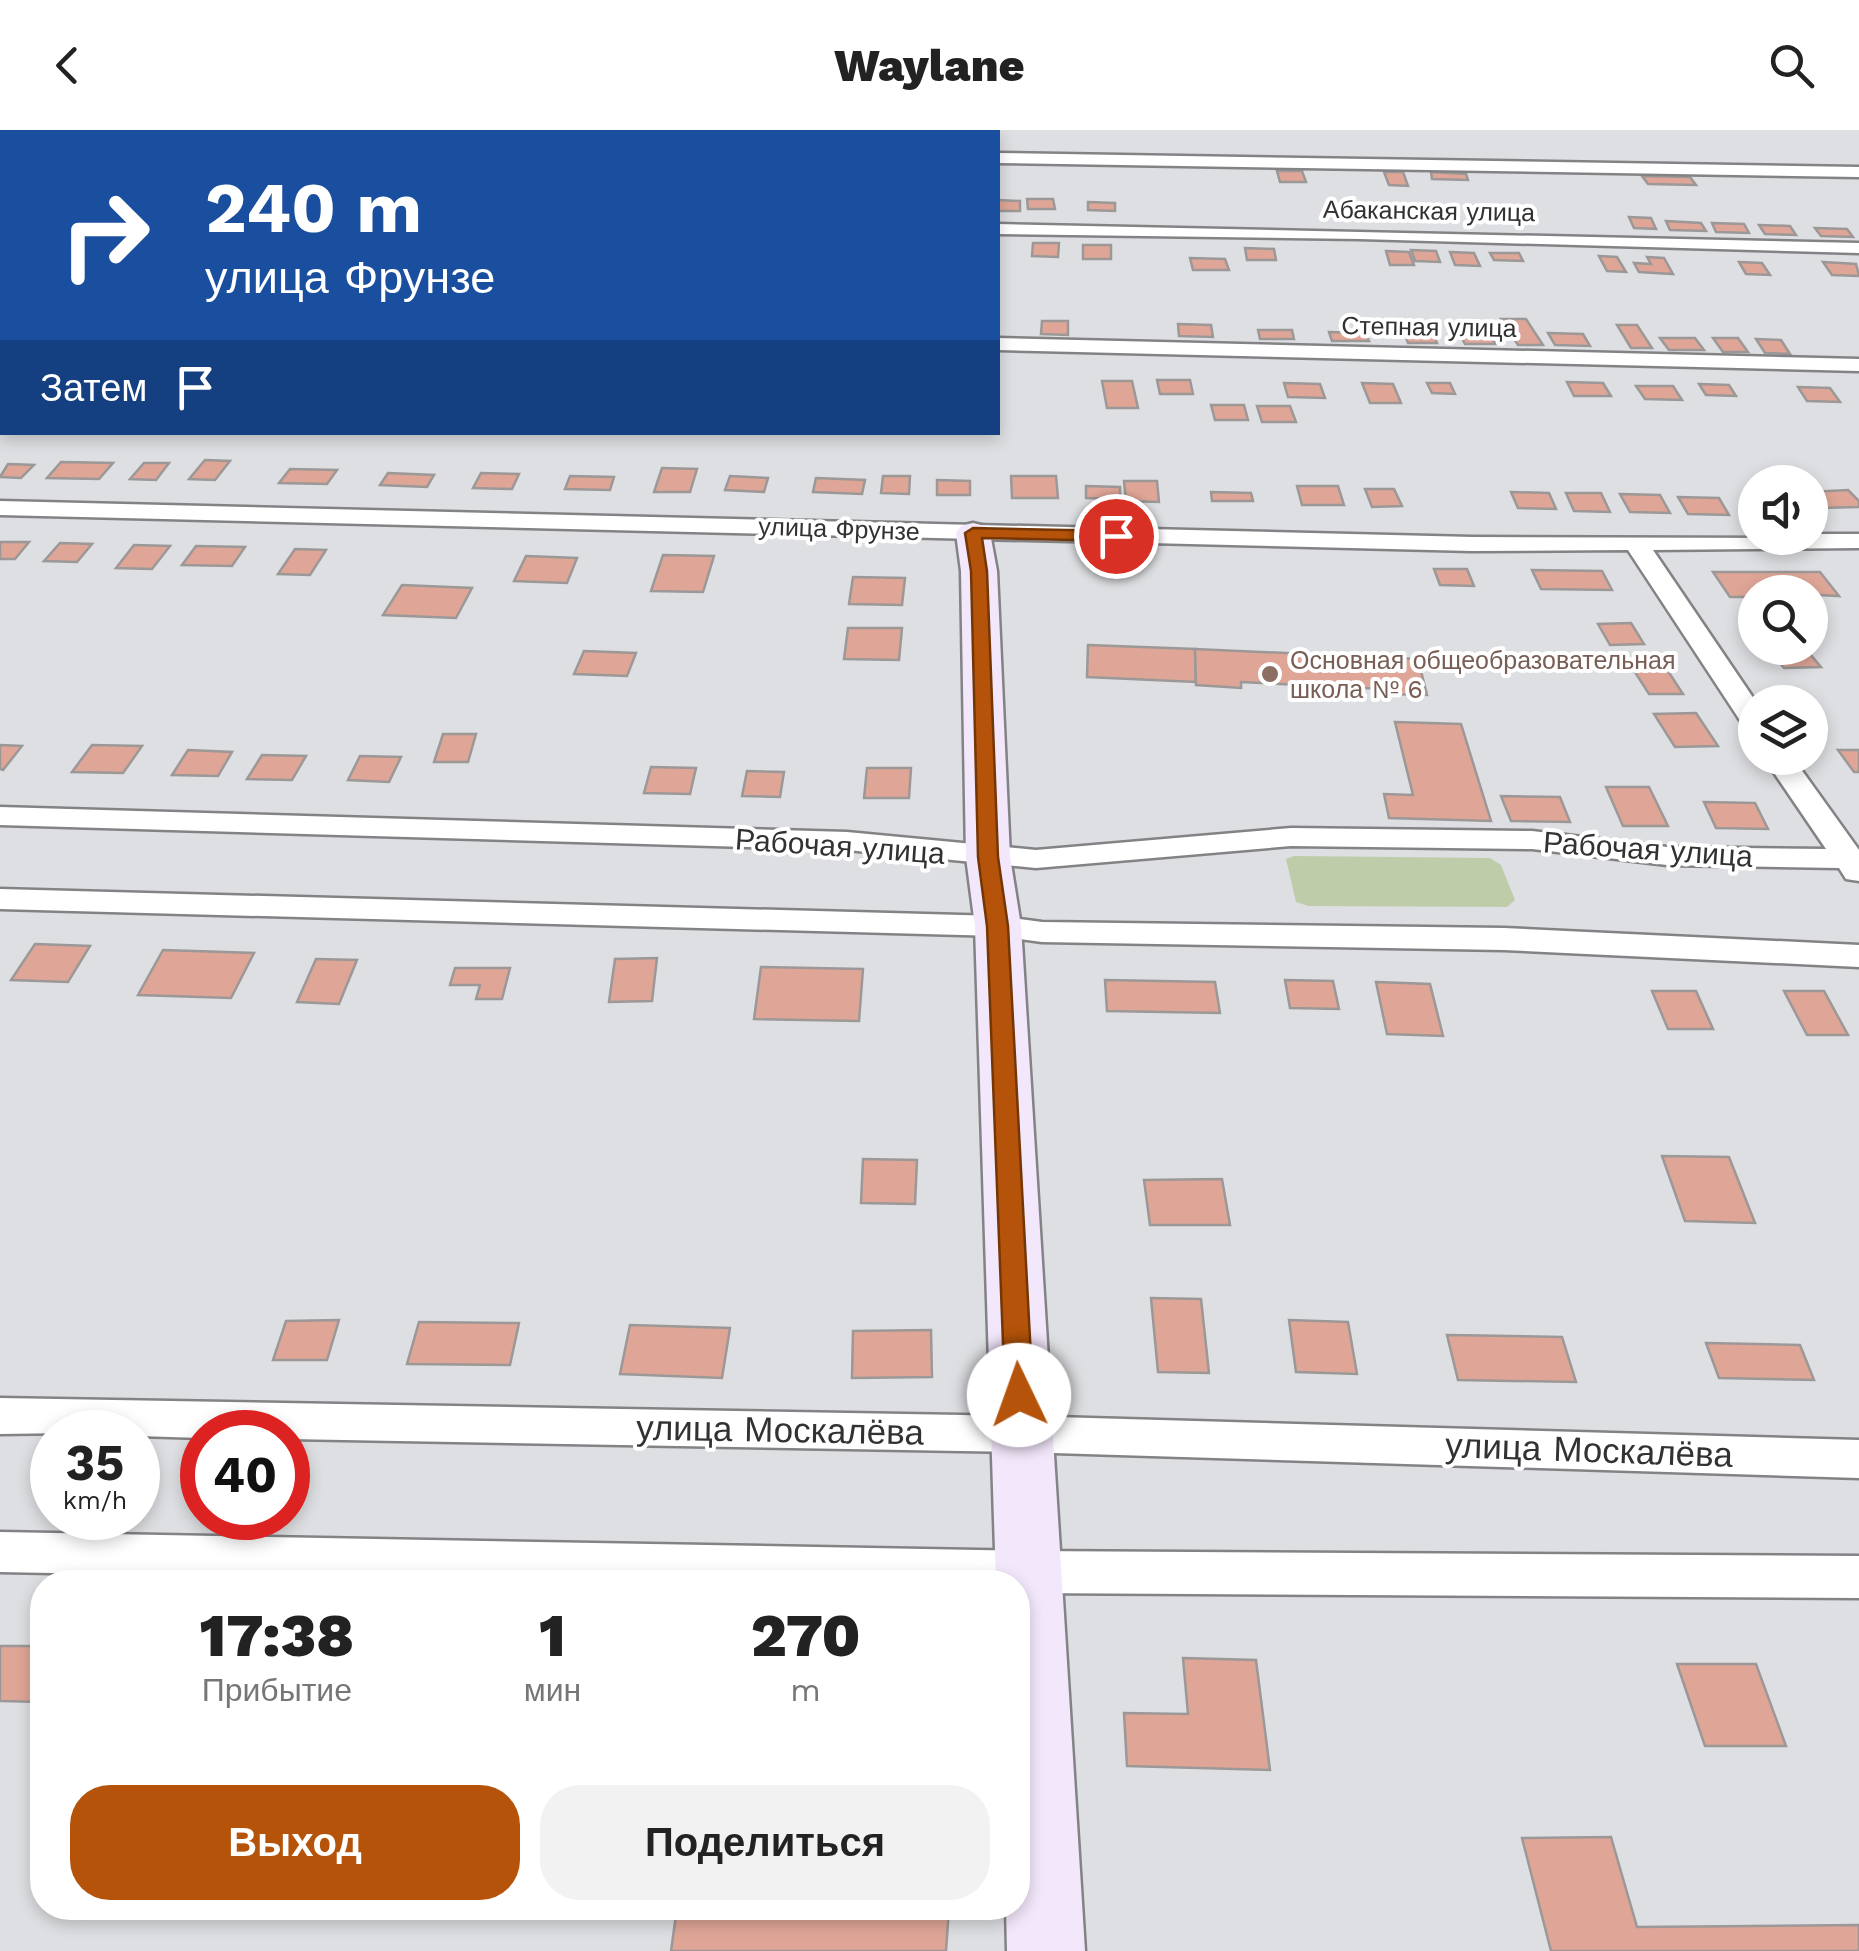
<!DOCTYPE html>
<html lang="ru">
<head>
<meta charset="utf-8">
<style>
  :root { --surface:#fff; --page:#f2f2f2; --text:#222; --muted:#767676; --accent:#b45309 }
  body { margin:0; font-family:"Work Sans",sans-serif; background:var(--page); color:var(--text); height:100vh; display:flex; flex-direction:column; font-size:38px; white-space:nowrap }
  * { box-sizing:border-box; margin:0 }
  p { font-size:32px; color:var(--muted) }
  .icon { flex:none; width:55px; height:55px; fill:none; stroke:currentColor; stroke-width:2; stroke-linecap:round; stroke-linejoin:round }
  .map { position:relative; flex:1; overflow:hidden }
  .drawer { position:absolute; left:30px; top:1440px; width:1000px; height:350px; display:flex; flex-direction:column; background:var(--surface); border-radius:40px; box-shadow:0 5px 15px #0003 }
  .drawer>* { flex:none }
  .hud { position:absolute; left:0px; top:0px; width:1000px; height:305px; box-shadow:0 5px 15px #0003; background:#1a4fa0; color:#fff; overflow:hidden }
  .fabs { position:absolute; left:1738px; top:335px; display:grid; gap:20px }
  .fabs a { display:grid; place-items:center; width:90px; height:90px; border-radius:50%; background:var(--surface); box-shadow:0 5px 15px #0003; font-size:50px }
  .speed { position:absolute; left:30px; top:1280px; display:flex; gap:20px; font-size:50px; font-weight:700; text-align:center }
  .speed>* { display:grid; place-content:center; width:130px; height:130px; border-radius:50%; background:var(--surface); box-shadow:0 5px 15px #0003; line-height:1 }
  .speed small { font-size:25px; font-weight:400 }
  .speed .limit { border:15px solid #d22; background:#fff; color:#111 }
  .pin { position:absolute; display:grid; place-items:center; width:85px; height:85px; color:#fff; margin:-42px; border:5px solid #fff; border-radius:50%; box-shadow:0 2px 10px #0007 }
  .me { position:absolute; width:110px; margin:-55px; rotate:357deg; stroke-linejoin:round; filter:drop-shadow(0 0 8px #0008) }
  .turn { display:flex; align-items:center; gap:35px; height:210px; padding:0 40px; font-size:45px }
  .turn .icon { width:130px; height:130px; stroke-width:2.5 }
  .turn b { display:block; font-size:70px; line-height:85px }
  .then { display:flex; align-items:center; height:95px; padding:0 40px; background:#0003; gap:20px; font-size:38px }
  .eta { display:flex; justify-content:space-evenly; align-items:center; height:170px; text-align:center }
  .eta b { font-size:60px; font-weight:800; line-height:70px }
  .cta { display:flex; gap:20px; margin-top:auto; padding:20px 40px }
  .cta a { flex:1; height:115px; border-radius:40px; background:var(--accent); color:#fff; font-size:40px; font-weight:800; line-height:115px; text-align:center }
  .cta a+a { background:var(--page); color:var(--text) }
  header { display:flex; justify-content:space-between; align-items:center; height:130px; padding:0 40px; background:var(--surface); font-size:45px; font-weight:800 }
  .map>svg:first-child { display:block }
  .green { fill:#bfcca9 }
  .building { fill:#dfa697; stroke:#9c9897; stroke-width:2.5 }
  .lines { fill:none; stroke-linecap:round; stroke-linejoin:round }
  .street-casing { stroke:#838386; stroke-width:5 }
  .secondary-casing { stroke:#838386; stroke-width:5 }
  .primary-casing { stroke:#9d84b0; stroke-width:60 }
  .street { fill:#fff; fill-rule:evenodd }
  .secondary { fill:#f3e7fb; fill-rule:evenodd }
  .primary { stroke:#e7d0f8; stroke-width:55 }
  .route { fill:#b45309; stroke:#753606; stroke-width:2.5 }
  .education-dot { fill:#8d6e63; stroke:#fff; stroke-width:4 }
  .labels { text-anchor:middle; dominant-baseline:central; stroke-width:8; stroke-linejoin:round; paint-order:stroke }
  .far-street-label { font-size:25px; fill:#323233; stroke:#fff }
  .far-education-label { font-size:25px; fill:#785e54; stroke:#fff; text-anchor:start }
  .street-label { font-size:30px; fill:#323233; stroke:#fff }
  .near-street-label { font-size:35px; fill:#323233; stroke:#fff }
</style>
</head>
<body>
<header><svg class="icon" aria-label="back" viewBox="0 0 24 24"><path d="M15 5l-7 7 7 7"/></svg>Waylane<svg class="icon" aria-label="search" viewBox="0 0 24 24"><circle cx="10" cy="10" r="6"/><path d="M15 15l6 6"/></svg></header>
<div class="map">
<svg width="1859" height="1821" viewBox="0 0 1859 1821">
  <rect width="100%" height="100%" fill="#dedfe2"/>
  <polygon class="green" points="1294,726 1490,728 1501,735 1515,770 1507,777 1308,776 1296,772 1286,729"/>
  <g class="building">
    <polygon points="1277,41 1302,41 1306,52 1280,52"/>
    <polygon points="1384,42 1403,42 1408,56 1389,55"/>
    <polygon points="1431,42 1466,44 1468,50 1432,49"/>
    <polygon points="1642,46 1690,47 1696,55 1648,54"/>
    <polygon points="1027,69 1053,69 1055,79 1028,79"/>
    <polygon points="998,70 1020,71 1020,81 998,81"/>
    <polygon points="1088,72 1115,73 1115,81 1088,80"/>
    <polygon points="1391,81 1421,82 1423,91 1394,90"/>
    <polygon points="1629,87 1651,88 1656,99 1634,98"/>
    <polygon points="1666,91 1701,93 1706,101 1670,100"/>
    <polygon points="1712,93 1744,94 1749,103 1716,102"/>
    <polygon points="1759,95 1790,96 1796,105 1765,104"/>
    <polygon points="1815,98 1847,99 1853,107 1821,106"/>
    <polygon points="1033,113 1059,113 1058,127 1032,126"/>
    <rect x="1083" y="115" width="28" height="14"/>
    <polygon points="1245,118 1274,119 1276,130 1247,130"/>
    <polygon points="1411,120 1436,121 1440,132 1415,131"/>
    <polygon points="1386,121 1409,122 1414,135 1390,135"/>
    <polygon points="1450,122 1474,123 1480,136 1455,135"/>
    <polygon points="1490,123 1519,123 1523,131 1494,130"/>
    <polygon points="1599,126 1617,127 1626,142 1607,141"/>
    <polygon points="1647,127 1664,128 1673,144 1639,142 1634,133 1651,134"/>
    <polygon points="1190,128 1225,129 1229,140 1193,140"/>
    <polygon points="1739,132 1762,133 1770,145 1746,144"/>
    <polygon points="1823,132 1856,134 1859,146 1832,145"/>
    <polygon points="1501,189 1526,189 1543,215 1518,215"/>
    <polygon points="1042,191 1068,191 1068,205 1041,204"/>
    <polygon points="1178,194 1211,195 1213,207 1179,206"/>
    <polygon points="1617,195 1637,195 1652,218 1631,218"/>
    <polygon points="1258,200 1292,200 1294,209 1260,209"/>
    <polygon points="1329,202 1365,203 1369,211 1332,211"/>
    <polygon points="1404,202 1433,203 1437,213 1408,213"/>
    <polygon points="1459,203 1489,203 1495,214 1465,214"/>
    <polygon points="1548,203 1583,204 1590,216 1555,215"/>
    <polygon points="1660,208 1695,208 1704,220 1669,220"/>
    <polygon points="1713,208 1738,208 1748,222 1723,222"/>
    <polygon points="1756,209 1781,210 1790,224 1765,223"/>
    <polygon points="1157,250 1190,250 1193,264 1160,264"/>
    <polygon points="1102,251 1132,251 1138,278 1107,278"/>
    <polygon points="1567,252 1603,253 1611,266 1574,266"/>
    <polygon points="1284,253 1320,254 1325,268 1288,267"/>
    <polygon points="1362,253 1393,254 1401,273 1370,273"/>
    <polygon points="1427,253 1450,253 1455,264 1432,263"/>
    <polygon points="1699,254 1729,255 1736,266 1706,265"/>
    <polygon points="1636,256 1673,256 1682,270 1645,269"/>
    <polygon points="1798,257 1830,258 1840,272 1807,271"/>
    <polygon points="1211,275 1244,275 1248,290 1215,290"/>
    <polygon points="1257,276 1290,276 1296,292 1262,292"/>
    <polygon points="205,330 230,331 215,350 189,349"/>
    <polygon points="61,332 113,333 99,349 47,348"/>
    <polygon points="144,333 169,333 156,350 130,349"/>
    <polygon points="8,334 34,335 21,348 0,347"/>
    <polygon points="662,338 697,339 690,362 654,362"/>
    <polygon points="290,339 337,340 327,354 279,353"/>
    <polygon points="388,343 434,345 427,357 380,355"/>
    <polygon points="481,343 519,344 512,359 473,358"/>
    <polygon points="570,346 614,347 610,360 565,359"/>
    <polygon points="730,346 768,348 764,362 725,360"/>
    <polygon points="883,346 910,346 909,364 881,363"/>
    <polygon points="1011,346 1056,346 1058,368 1012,368"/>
    <polygon points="816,348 865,350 862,364 813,362"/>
    <polygon points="937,350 970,351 970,365 937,365"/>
    <polygon points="1124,351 1157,351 1159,372 1126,371"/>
    <polygon points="1086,356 1120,357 1120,369 1086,368"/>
    <polygon points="1297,356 1338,356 1344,375 1302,375"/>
    <polygon points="1365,359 1394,359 1402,376 1372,377"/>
    <polygon points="1848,360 1859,371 1859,377 1819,378 1810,370 1810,362"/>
    <polygon points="1211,362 1251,363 1253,371 1212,371"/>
    <polygon points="1511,362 1549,363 1556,379 1518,378"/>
    <polygon points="1566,363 1601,363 1610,382 1574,381"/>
    <polygon points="1620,364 1660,365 1670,383 1630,382"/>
    <polygon points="1678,367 1719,368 1729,385 1688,384"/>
    <polygon points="0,412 29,412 15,429 0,429"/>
    <polygon points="60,413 92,414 77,432 44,431"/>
    <polygon points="134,415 170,416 152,439 116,438"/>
    <polygon points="196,416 245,417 232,436 182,435"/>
    <polygon points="295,419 326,420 310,445 278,444"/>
    <polygon points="663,425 714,426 703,462 651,461"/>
    <polygon points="526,426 577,428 567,453 514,451"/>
    <polygon points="1434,439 1467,439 1474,456 1440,455"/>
    <polygon points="1532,440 1602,441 1612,460 1541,459"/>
    <polygon points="1713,442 1820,442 1839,466 1755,462 1755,467 1730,467"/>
    <polygon points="853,447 905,448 902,475 849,474"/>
    <polygon points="402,455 472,458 456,488 383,485"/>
    <polygon points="1631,493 1644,514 1610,515 1598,494"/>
    <polygon points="848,498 902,498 899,530 844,529"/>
    <polygon points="1088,515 1195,519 1196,552 1087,547"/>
    <polygon points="1767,518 1805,518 1821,537 1784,538"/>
    <polygon points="1195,519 1418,529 1427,565 1384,564 1383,559 1241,552 1241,558 1196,555"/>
    <polygon points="584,521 636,523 627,546 574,544"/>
    <polygon points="1664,535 1683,564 1649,564 1631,536"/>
    <polygon points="1696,583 1718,616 1675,617 1654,584"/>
    <polygon points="1395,592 1461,594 1491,691 1389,688 1384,664 1413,665"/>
    <polygon points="443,604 476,604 468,632 434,632"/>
    <polygon points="0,615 22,616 3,640 0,639"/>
    <polygon points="92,615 142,616 123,643 72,642"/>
    <polygon points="188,620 232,622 218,646 172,645"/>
    <polygon points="1838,620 1859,620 1859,642 1854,642"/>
    <polygon points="262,625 306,626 292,650 247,649"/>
    <polygon points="360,626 401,627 389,652 348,650"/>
    <polygon points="651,637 696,638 690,664 644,663"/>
    <polygon points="867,638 911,638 909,668 864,668"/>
    <polygon points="747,641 784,642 780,667 742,666"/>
    <polygon points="1606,657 1649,657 1668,696 1623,696"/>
    <polygon points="1501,666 1560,667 1570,692 1511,691"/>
    <polygon points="1704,672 1755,673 1768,699 1716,698"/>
    <polygon points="35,814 90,816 68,852 11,850"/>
    <polygon points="163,820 254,823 231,868 138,865"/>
    <polygon points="657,828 652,871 609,872 615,829"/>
    <polygon points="316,829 357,830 339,874 297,872"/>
    <polygon points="761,837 863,839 859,891 754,889"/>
    <polygon points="455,838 510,838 502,869 476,869 480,855 450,855"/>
    <polygon points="1105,850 1215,852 1220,883 1107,881"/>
    <polygon points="1285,850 1333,851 1339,879 1290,878"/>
    <polygon points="1376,852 1430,854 1443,906 1387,904"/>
    <polygon points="1652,861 1696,861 1713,899 1668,899"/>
    <polygon points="1784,861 1824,861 1848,905 1807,905"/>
    <polygon points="1662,1026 1729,1027 1755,1093 1685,1091"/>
    <polygon points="863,1029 917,1030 915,1074 861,1073"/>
    <polygon points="1222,1049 1230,1095 1150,1095 1144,1050"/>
    <polygon points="1151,1168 1201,1169 1209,1243 1158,1242"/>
    <polygon points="339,1190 327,1230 273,1230 286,1191"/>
    <polygon points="1289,1190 1348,1192 1357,1244 1296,1242"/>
    <polygon points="419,1192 519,1193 510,1235 407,1234"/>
    <polygon points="630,1195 730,1198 722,1248 620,1244"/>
    <polygon points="931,1200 932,1247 852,1248 853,1201"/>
    <polygon points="1447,1205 1562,1207 1576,1252 1458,1250"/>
    <polygon points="1706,1213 1800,1215 1814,1250 1719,1248"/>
    <polygon points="0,1516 42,1516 42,1572 0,1571"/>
    <polygon points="1183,1528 1256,1530 1270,1640 1127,1636 1124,1583 1188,1584"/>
    <polygon points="1677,1534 1756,1534 1786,1616 1705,1616"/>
    <polygon points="1611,1707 1637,1797 1859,1795 1859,1821 1551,1821 1522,1708"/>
    <polygon points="677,1778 949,1779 946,1821 671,1821"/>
  </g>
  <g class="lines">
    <defs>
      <g id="street">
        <rect x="0" y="5" width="2" height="10"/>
        <polygon points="998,23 1859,37 1859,47 998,33"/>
        <polygon points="998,94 1859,113 1859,123 1360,109 998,104"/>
        <rect x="0" y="183" width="2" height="12"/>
        <polygon points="998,208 1859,229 1859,241 998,220"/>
        <rect x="0" y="211" width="2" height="12"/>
        <polygon points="0,371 1472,407 1810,408 1810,404 1859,404 1859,418 1653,420 1756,572 1755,600 1745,598 1628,420 1472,421 0,385"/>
        <polygon points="1764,628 1793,628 1859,720 1859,751 1846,749 1839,738 1667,735 1532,719 1291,716 1036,738 847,720 0,695 0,677 847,702 1036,720 1291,698 1532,701 1667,717 1826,719"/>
        <polygon points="0,759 998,786 1042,792 1504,798 1859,815 1859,837 1504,820 1042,812 998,806 0,779"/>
        <polygon points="0,1268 1021,1286 1859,1310 1859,1348 1021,1322 288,1309 288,1302 202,1302 202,1308 138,1306 138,1302 0,1304"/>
        <polygon points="0,1402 1028,1421 1859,1426 1859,1468 1028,1463 1018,1463 1018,1452 505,1452 0,1442"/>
      </g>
      <polygon id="secondary" points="973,393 985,396 990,403 997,441 1010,727 1021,796 1085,1821 1007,1821 1006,1778 1018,1778 1018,1452 996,1452 975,796 966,727 961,441 956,403 961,396"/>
      <g id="primary">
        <polyline points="114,2 117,0"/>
        <polyline points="0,101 2,99"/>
      </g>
    </defs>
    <use href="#street" class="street-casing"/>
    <use href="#secondary" class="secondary-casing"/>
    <use href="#primary" class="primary-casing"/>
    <use href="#street" class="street"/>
    <use href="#secondary" class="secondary"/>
    <use href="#primary" class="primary"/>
  </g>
  <polygon class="route" points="973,398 1116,401 1124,406 1116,411 982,408 987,441 998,727 1008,796 1033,1265 1029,1273 1019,1276 1009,1273 1005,1265 987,796 978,727 971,441 965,403"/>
  <circle class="education-dot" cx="1270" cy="544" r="10"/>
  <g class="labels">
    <g class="far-street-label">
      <text transform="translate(1429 81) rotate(1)">Абаканская улица</text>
      <text transform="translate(1429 197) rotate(1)">Степная улица</text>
      <text transform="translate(839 399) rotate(2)">улица Фрунзе</text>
    </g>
    <g class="far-education-label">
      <text x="1290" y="530">Основная общеобразовательная<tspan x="1290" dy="29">школа № 6</tspan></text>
    </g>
    <g class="street-label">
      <text transform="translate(840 716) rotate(4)">Рабочая улица</text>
      <text transform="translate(1648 719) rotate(4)">Рабочая улица</text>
    </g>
    <g class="near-street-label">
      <text transform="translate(780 1300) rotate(1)">улица Москалёва</text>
      <text transform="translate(1589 1320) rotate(2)">улица Москалёва</text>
    </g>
  </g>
</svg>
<div class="fabs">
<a><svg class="icon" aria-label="sound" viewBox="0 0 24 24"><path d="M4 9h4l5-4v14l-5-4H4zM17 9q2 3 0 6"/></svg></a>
<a><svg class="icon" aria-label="search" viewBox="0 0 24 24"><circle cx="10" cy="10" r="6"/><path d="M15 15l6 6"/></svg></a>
<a><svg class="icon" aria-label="layers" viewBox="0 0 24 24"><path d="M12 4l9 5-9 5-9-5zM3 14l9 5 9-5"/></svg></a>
</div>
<div class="speed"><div>35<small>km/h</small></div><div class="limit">40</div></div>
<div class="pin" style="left:1116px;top:406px;background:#d93025"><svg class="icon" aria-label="arrive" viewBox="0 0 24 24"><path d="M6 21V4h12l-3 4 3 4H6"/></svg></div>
<svg class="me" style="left:1019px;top:1265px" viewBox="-20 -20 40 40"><circle r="19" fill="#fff"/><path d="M0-13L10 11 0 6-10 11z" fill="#b45309"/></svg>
<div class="hud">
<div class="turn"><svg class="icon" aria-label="right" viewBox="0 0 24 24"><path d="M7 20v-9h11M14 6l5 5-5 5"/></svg><div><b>240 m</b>улица Фрунзе</div></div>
<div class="then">Затем<svg class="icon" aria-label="arrive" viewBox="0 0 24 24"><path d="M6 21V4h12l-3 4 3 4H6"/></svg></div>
</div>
<section class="drawer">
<div class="eta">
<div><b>17:38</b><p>Прибытие</p></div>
<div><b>1</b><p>мин</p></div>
<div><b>270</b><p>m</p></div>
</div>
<div class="cta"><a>Выход</a><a>Поделиться</a></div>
</section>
</div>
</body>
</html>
